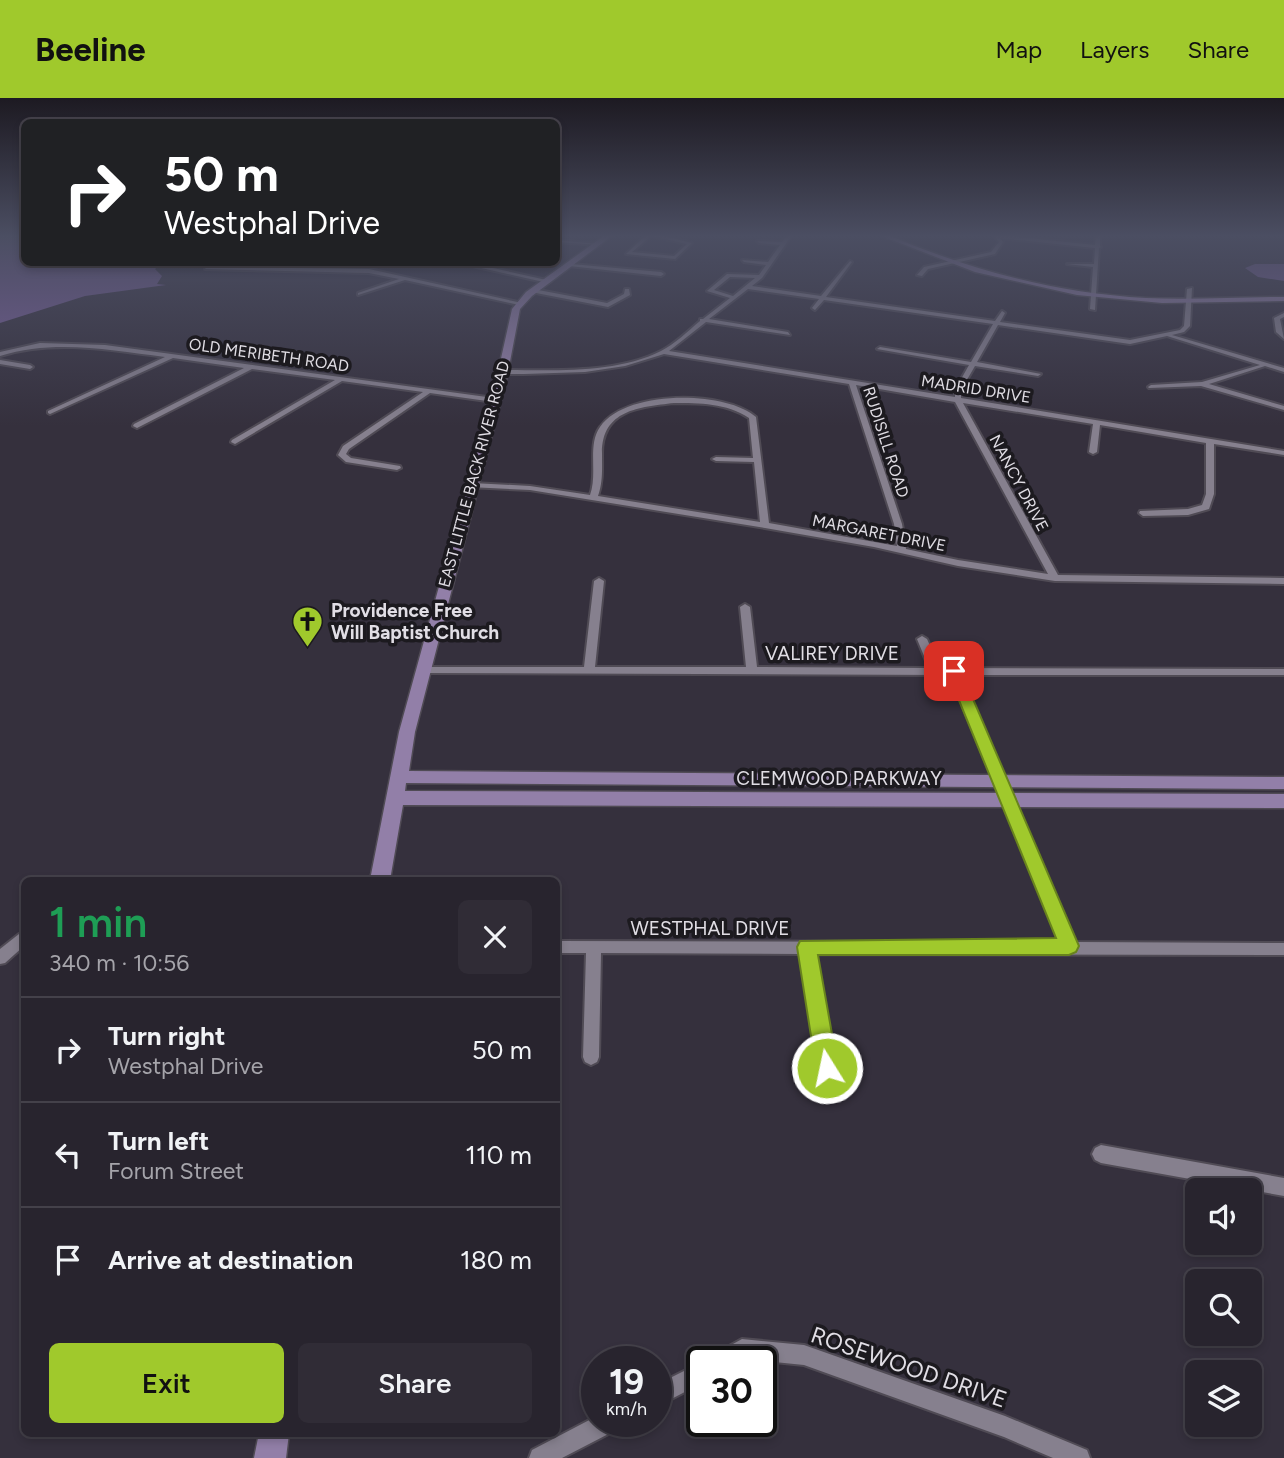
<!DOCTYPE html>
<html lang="en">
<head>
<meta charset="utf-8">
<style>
  :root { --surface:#28242e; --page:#302c36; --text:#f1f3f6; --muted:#a5a4aa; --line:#44414a; --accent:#a0c92c }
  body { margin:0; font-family:Figtree,sans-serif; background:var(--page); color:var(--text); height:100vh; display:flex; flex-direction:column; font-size:26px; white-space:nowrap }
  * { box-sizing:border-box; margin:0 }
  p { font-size:23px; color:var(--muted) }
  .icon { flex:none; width:38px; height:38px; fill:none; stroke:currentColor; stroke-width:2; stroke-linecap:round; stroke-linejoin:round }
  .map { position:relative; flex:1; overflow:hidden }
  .sheet { position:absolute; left:21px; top:779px; width:539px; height:560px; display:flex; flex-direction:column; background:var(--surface); border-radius:10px; box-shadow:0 4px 10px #0003,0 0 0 2px var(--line) }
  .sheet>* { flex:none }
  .top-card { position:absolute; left:21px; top:21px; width:539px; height:147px; border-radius:10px; box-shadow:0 4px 10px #0003,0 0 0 2px var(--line); background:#202124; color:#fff; overflow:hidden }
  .fabs { position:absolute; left:1185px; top:1080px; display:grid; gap:14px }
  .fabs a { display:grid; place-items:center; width:77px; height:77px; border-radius:10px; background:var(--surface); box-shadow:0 4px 10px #0003,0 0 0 2px var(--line); font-size:35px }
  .speed { position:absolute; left:581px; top:1248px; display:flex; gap:14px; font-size:35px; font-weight:700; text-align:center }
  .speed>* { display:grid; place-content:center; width:91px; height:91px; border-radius:50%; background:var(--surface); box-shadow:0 4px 10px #0003,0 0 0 2px var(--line); line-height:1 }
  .speed small { font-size:18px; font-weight:400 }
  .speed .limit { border:4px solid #111; border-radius:10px; background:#fff; color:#111 }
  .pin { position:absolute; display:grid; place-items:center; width:60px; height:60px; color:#fff; margin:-30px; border-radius:14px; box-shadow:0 4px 10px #0006 }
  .me { position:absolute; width:77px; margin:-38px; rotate:350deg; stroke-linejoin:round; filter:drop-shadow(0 0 5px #0008) }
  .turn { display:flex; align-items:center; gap:24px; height:147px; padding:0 28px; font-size:32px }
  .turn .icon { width:91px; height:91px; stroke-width:2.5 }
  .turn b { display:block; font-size:49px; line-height:60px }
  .round { display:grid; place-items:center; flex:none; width:74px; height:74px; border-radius:10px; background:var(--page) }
  .headline { display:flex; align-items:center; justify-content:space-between; height:119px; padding:0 28px }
  h1 { font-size:42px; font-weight:600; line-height:52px; color:#1e9e55 }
  .button { display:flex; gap:14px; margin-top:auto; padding:14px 28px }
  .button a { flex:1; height:80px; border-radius:10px; background:var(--accent); color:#111; font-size:28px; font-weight:600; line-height:80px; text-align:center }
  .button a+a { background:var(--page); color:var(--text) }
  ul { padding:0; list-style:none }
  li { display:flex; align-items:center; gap:21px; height:105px; padding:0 28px; border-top:2px solid var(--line) }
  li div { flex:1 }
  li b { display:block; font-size:26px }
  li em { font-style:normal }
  header { display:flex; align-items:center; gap:42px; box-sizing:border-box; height:98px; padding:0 35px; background:var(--accent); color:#111 }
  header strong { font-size:33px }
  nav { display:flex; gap:38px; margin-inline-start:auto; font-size:24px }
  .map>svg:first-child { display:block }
  .water { fill:#7a5f9b }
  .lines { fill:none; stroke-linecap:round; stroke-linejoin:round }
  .street-casing { stroke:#504b55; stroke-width:4 }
  .secondary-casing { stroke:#504b55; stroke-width:3 }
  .street { fill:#86808e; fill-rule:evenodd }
  .secondary { fill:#927fa8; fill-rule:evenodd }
  .route { fill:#a0c92c; stroke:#68831d; stroke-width:2 }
  .labels { text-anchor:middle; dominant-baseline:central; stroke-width:7; stroke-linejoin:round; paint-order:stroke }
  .far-street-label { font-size:16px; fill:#e1dee5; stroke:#1c1a1f }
  .poi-label { font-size:19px; font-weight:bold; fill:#e1dee5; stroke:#1c1a1f; text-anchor:start }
  .street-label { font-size:19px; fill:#e1dee5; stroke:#1c1a1f }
  .near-street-label { font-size:23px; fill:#e1dee5; stroke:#1c1a1f }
</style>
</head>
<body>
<header>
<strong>Beeline</strong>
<nav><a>Map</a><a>Layers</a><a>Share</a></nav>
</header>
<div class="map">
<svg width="1284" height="1360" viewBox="0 0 1284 1360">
  <rect width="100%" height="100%" fill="#35303d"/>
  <g class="water">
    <polygon points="0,137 24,137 24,164 162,165 155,171 162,178 157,186 166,187 85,198 0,225"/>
    <polygon points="1255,166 1284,166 1284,183 1258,179 1245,170"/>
  </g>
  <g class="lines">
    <defs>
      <g id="street">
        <path d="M646 137H660L692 145 675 161 626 156ZM651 138H652L687 146 674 158 632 154Z"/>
        <path d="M787 137H792L762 180 752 188 821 198 850 163 852 164 826 199 995 223 1002 213 1005 215 1000 224 1130 242 1180 232 1184 228 1187 191 1192 190 1190 228 1184 234 1172 237 1284 270V274L1265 268 1209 286 1284 308V312L1201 288 1149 290 1148 289 1151 287 1202 284 1260 267 1167 238 1130 246 998 227 977 264 1041 276 1038 278 975 268 961 292V300L1284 353V357L1214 346V396L1209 411 1188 417 1143 418 1139 415 1140 413 1188 411 1202 407 1206 396V345L1100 327 1097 354 1093 356 1089 354 1093 326 963 305 1058 477 1284 480V486L1055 483 958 468 874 449 765 430 530 392 469 389 468 387 472 385 530 388 590 397C598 376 587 347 600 329 625 292 724 292 756 319L769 425 897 448 894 426 849 286 664 256 625 268 585 274 524 276H503L500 274 503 272C552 272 616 276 661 253 675 246 688 233 700 223V221H703L730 200 707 193 727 176 759 177 766 167 744 164 742 162 768 164 780 147 759 145 757 143 782 144ZM730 179 755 180 733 198 714 192ZM748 191 819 201 812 210 815 212 824 202 993 226 971 264 880 249 877 251 969 267 955 292V299L669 253 706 224 790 237 788 234 709 221ZM856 287 955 304 1048 476 958 462 906 451 902 426ZM674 305C700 305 726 305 749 320L753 360 716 359 712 361 716 363 754 364 760 424 598 398C603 384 602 370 602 355 602 312 639 309 674 305Z"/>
        <polygon points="998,137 1095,147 1096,137 1100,137 1100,148 1101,149 1099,150 1095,212 1090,211 1093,169 1067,166 1094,166 1095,150 1000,140 1003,144 995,156 928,171 922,178 917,177 924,169 991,154 999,144 993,137"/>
        <polygon points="556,142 598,146 600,147 556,144"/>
        <polygon points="455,164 466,164 551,183 548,185"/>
        <polygon points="571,166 661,174 664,176 661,178 569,168"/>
        <polygon points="207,169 369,171 522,205 519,207 405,182 358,197 358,195 399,181 369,175 205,171"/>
        <polygon points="533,191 607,205 624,196 625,191 629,191 630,197 608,209 531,194"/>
        <polygon points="1284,215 1284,219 1280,221 1284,241 1276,234 1274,220"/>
        <path d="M40 245 105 247 494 300 497 302 494 304 430 295 349 351 346 356 351 360 400 368 401 370 397 372 346 364 338 357 343 348 423 294 342 283 235 346 231 344 232 342 335 282 252 271 137 330 133 328 134 326 244 270 173 260 50 316 48 315V313L165 259C110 252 54 241 0 258V254Z"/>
        <polygon points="0,262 30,267 33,269 30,271 0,266"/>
        <polygon points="599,480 604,483 595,569 746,569 740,509 745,506 750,509 757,569 929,570 917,541 922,538 927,541 940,570 1284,571 1284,577 961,577 1075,844 1284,845 1284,857 816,856 835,970 833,976 827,978 821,976 819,970 801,856 601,855 599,959 597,964 591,967 585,964 583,959 586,855 556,855 556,843 1060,844 950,577 423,575 418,572 423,569 584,569 594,483"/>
        <polygon points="24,834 24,848 5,865 0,866 0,851 19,836"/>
        <polygon points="1101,1047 1284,1080 1284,1098 1101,1065 1095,1062 1092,1056 1095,1050"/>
        <polygon points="742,1241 804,1247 1005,1318 1087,1352 1090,1360 1053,1360 1004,1339 804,1267 744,1261 740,1264 710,1264 713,1257"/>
        <polygon points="702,1264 702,1285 656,1309 656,1287"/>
        <polygon points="597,1318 597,1323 621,1323 618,1331 562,1360 529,1360 532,1352"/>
      </g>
      <g id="secondary">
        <polygon points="605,137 613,137 532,198 520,211 508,274 415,634 409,673 1284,679 1284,691 406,685 405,693 1284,696 1284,710 403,707 390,782 370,782 399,634 498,274 512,211 526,194"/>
        <path d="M879 137H888C970 172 1056 195 1146 200 1192 202 1238 199 1284 199V203L1162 205 1077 197 975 174Z"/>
        <polygon points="259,1335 289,1335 286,1360 254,1360"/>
      </g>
    </defs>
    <use href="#street" class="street-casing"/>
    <use href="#secondary" class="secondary-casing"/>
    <use href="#street" class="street"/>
    <use href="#secondary" class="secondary"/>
  </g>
  <linearGradient id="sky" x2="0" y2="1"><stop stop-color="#1d1a22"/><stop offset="0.42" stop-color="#4b4e62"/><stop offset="1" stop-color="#4b4e62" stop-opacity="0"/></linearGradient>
  <rect width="1284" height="328" fill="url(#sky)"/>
  <polygon class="route" points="954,568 961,573 1079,848 1076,854 1069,857 818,857 838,970 835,977 827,980 820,977 816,970 797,849 800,843 1056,840 947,573"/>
  <defs>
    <symbol id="church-pin" viewBox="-11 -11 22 30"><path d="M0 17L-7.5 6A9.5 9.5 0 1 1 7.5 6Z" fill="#a0c92c" stroke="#1c1a1f"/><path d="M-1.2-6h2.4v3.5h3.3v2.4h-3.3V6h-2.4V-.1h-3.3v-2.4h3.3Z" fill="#111"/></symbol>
  </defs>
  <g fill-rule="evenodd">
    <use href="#church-pin" x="290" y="506" width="35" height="47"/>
  </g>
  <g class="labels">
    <g class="far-street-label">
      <text transform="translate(269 257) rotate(8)">OLD MERIBETH ROAD</text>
      <text transform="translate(976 291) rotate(9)">MADRID DRIVE</text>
      <text transform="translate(886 344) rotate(72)">RUDISILL ROAD</text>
      <text transform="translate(474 376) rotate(-75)">EAST LITTLE BACK RIVER ROAD</text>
      <text transform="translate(1019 385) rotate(62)">NANCY DRIVE</text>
      <text transform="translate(879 435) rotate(11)">MARGARET DRIVE</text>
    </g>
    <g class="poi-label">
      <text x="331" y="512">Providence Free<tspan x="331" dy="22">Will Baptist Church</tspan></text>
    </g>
    <g class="street-label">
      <text x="832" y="555">VALIREY DRIVE</text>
      <text x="839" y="680">CLEMWOOD PARKWAY</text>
      <text x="710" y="830">WESTPHAL DRIVE</text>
    </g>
    <g class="near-street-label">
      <text transform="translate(909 1269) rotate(19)">ROSEWOOD DRIVE</text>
    </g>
  </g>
</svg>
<div class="fabs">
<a><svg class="icon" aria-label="sound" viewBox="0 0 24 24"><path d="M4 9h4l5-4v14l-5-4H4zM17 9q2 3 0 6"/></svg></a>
<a><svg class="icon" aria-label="search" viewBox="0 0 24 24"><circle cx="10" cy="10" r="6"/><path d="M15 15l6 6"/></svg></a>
<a><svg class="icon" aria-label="layers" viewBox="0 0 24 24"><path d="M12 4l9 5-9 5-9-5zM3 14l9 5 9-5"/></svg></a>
</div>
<div class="speed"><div>19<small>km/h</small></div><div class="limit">30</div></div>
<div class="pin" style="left:954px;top:573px;background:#d93025"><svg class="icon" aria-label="arrive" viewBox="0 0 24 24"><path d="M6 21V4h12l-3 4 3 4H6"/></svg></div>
<svg class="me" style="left:827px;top:970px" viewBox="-20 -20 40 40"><circle r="17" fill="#a0c92c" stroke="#fff" stroke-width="3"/><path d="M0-11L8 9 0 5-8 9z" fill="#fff"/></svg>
<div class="top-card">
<div class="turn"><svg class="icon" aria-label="right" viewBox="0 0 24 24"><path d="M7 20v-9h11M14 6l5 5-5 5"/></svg><div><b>50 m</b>Westphal Drive</div></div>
</div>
<section class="sheet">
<div class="headline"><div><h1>1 min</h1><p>340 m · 10:56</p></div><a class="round"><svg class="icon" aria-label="close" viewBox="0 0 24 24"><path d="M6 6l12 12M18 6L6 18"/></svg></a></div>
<ul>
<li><svg class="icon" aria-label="right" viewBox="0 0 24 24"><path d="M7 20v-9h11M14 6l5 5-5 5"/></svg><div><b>Turn right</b><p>Westphal Drive</p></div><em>50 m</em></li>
<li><svg class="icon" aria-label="left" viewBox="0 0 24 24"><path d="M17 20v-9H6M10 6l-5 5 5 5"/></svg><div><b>Turn left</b><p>Forum Street</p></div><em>110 m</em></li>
<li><svg class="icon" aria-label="arrive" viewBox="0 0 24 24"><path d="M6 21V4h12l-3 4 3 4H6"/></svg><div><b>Arrive at destination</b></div><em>180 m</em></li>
</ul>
<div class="button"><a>Exit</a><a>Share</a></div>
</section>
</div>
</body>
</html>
